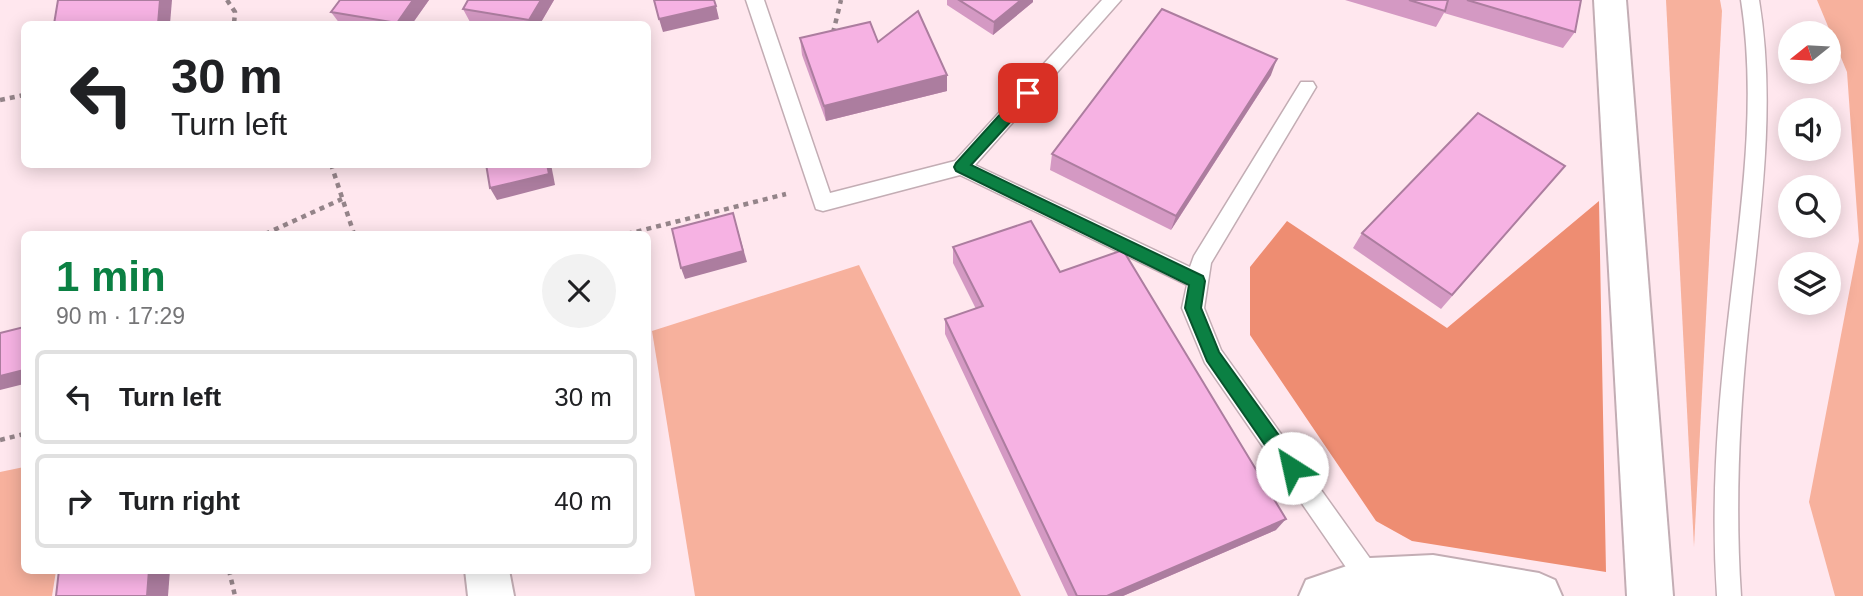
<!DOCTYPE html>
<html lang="en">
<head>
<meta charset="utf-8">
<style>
  :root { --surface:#fff; --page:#f2f2f2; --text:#202124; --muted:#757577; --line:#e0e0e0; --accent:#0b8043 }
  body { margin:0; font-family:Helvetica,sans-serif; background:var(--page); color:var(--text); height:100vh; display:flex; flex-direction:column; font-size:26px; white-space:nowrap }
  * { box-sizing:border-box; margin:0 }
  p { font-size:23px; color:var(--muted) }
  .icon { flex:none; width:38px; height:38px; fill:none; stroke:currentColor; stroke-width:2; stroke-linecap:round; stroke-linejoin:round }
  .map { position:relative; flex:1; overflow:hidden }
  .sheet { position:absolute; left:21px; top:231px; width:630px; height:343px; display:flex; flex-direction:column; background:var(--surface); border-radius:10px; box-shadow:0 4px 18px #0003 }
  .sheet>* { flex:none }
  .banner { position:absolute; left:21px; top:21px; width:630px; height:147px; border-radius:10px; box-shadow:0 4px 18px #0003; background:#fff; color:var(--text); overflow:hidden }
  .needle { width:46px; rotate:252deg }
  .fabs { position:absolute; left:1778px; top:21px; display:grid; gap:14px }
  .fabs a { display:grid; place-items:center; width:63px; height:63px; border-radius:50%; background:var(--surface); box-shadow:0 4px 18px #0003; font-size:35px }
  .pin { position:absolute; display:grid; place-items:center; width:60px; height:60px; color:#fff; margin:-30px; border-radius:14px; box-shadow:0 4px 10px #0006 }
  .me { position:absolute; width:77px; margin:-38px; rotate:325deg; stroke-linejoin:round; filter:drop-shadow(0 0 5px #0008) }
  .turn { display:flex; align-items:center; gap:24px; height:147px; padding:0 35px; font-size:32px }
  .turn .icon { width:91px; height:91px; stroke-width:2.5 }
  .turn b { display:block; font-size:49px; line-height:60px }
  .round { display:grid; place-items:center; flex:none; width:74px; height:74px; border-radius:37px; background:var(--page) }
  .summary { display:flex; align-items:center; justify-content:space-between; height:119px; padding:0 35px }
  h1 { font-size:42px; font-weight:800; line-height:52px; color:var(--accent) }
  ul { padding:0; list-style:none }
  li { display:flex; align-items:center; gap:21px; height:94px; margin:0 14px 10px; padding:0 21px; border:4px solid var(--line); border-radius:10px }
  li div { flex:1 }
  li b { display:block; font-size:26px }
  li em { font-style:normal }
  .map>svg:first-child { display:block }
  .green { fill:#f7b19d }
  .forest { fill:#ee8d72 }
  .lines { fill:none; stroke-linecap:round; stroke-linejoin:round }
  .service-casing { stroke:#c3adb4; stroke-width:3 }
  .minor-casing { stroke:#c3adb4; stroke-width:4 }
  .path { stroke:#948489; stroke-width:4.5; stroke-dasharray:5 5; stroke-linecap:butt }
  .service { fill:#fff; fill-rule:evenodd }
  .minor { fill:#fff; fill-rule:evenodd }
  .wall { fill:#d499c3 }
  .shaded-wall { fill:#ac7d9f }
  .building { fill:#f6b2e3; stroke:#ac7d9f; stroke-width:2 }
  .route { fill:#0b8043; stroke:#07532c; stroke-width:2 }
</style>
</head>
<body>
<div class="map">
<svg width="1863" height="596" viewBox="0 0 1863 596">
  <rect width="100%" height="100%" fill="#ffe7ee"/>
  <g class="green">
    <polygon points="1666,0 1720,0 1722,11 1694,547"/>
    <polygon points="1817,0 1863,0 1863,596 1835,596 1809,502 1859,241 1847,72"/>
    <polygon points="859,265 1021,596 695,596 652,331"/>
    <polygon points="24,467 24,570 56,571 52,596 0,596 0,472"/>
  </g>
  <polygon class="forest" points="1599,201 1606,572 1412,541 1376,521 1250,335 1250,267 1287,221 1447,328"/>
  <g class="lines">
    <defs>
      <g id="service">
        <polygon points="746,0 764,0 830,193 955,161 1102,0 1121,0 975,165 1190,267 1194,256 1301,82 1313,82 1316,87 1313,92 1211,263 1204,308 1221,350 1379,571 1382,580 1379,589 1370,592 1361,589 1205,363 1182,308 1187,285 960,175 823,211 816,209"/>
        <path d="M1741 0H1759C1777 108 1759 221 1748 330 1739 419 1735 507 1741 596H1717C1711 506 1717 419 1727 330 1739 222 1758 108 1741 0Z"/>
      </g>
      <g id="minor">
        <polygon points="1594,0 1626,0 1673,596 1627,596"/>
        <polygon points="1433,555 1539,573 1555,580 1562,596 1299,596 1306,580 1370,558"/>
        <polygon points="465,570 509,570 514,596 468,596"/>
      </g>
    </defs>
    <use href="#service" class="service-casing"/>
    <use href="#minor" class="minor-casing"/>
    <g class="path">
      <polyline points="227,0 235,12 234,24"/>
      <polyline points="833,33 841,0"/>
      <polyline points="0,100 24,95"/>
      <polyline points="331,164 354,234"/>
      <polyline points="265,234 342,199"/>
      <polyline points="627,234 786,194"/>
      <polyline points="0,440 24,434"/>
      <polyline points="229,570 235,596"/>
    </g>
    <use href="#service" class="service"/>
    <use href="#minor" class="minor"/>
  </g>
  <g class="wall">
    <polygon points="340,0 429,0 412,24 340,24 331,12"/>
    <polygon points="468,0 554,0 540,24 483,24 470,22 463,9"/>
    <polygon points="947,0 1033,0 1033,2 993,35 947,5"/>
    <polygon points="1345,0 1581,0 1575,32 1563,48 1444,13 1436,27"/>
    <polygon points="800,38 878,42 947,91 826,121 802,55"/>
    <polygon points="1271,75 1171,230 1050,170 1052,154"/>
    <polygon points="1565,166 1441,309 1353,248 1362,233"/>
    <polygon points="953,247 1060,272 1276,530 1123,596 1068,596 945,334 945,319 976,309 953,263"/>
  </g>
  <g class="shaded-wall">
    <polygon points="160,0 172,0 170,24 158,24"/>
    <polygon points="413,0 429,0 412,24 399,24 397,23"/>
    <polygon points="541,0 554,0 540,24 531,24 529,20"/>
    <polygon points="1021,0 1033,0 1033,2 993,35 994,22"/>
    <polygon points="716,6 719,19 663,32 659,19"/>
    <polygon points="1277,59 1271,75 1171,230 1176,216"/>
    <polygon points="947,75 947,91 826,121 824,106"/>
    <polygon points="547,164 551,164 555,185 497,200 490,188"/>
    <polygon points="733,213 747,262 685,279 681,268"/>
    <polygon points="24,370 24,384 0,390 0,376"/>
    <polygon points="1286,519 1276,530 1123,596 1107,596"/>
    <polygon points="149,570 170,570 168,596 147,596"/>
  </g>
  <g class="building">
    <polygon points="58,0 160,0 158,24 54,24"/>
    <polygon points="340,0 413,0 397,23 331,12"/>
    <polygon points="468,0 541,0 529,20 463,9"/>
    <polygon points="654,0 714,0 716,6 659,19"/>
    <polygon points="959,0 1021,0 994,22"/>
    <polygon points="1409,0 1448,0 1445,11"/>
    <polygon points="1467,0 1581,0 1575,32"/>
    <polygon points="1162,9 1277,59 1176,216 1052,154"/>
    <polygon points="918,11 947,75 824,106 800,38 870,22 878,42"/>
    <polygon points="1478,113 1565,166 1452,295 1362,233"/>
    <polygon points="486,164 547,164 549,174 490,188"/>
    <polygon points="733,213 743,251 681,268 672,229"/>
    <polygon points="1031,221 1060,272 1123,250 1286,519 1107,596 1077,596 945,319 983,306 953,247"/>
    <polygon points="24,327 24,370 0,376 0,333"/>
    <polygon points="59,570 149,570 147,596 56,596"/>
  </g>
  <polygon class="route" points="1028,88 1035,93 1033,97 971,165 1203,276 1205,281 1201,308 1219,352 1298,462 1300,468 1298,474 1292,476 1285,474 1207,361 1185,308 1189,285 956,171 954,167 956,163 1023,89"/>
</svg>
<div class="fabs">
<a><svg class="needle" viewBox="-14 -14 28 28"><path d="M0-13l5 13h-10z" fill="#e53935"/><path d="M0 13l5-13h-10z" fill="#757577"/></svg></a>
<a><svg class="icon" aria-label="sound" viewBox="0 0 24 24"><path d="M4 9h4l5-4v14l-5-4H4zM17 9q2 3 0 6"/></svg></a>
<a><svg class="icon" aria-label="search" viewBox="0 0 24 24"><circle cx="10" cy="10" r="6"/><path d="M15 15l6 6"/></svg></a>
<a><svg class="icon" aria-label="layers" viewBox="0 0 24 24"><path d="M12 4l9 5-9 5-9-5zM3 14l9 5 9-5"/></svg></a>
</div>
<div class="pin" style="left:1028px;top:93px;background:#d93025"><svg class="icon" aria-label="arrive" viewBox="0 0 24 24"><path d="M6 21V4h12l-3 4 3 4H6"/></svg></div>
<svg class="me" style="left:1292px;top:468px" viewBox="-20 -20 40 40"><circle r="19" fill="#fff"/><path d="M0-13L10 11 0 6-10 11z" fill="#0b8043"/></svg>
<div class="banner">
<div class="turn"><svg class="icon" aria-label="left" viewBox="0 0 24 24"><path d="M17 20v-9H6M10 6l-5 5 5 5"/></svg><div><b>30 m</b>Turn left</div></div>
</div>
<section class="sheet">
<div class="summary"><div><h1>1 min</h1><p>90 m · 17:29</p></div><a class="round"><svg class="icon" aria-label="close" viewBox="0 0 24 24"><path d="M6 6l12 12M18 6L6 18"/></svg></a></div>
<ul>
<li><svg class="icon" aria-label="left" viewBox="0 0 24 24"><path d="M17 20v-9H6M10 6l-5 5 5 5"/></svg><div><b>Turn left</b></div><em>30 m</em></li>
<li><svg class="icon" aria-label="right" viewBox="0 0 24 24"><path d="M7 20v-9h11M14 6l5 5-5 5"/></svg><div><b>Turn right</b></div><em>40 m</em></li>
</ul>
</section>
</div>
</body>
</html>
